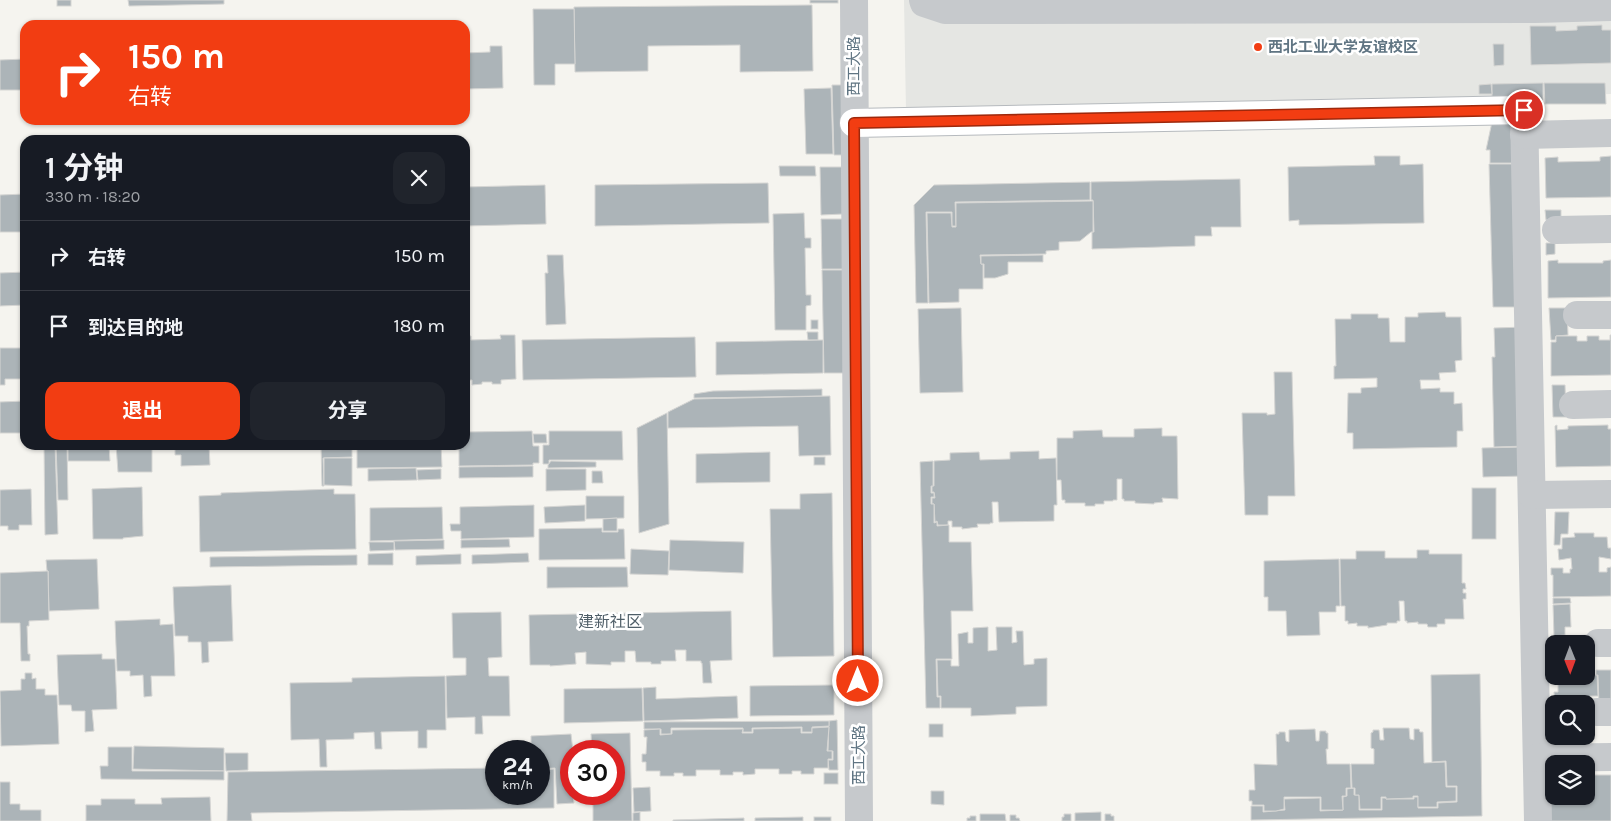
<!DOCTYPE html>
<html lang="zh">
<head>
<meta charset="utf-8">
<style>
  :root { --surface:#171b24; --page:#20242c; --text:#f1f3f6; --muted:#9ea1a6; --line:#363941; --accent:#f23d12 }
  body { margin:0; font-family:Karla,"Noto Sans SC",sans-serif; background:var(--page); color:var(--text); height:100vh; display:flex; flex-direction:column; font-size:19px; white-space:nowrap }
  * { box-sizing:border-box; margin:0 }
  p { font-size:16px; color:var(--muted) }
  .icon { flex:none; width:28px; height:28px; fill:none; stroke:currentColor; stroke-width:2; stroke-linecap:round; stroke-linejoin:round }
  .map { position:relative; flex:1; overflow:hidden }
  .side { position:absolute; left:20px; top:135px; width:450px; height:315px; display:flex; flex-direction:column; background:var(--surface); border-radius:15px; box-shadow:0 1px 4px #0004 }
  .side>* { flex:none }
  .guide { position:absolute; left:20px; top:20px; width:450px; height:105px; border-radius:15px; box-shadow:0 1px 4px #0004; background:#f23d12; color:#fff; overflow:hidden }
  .needle { width:32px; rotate:179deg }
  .fabs { position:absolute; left:1545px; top:635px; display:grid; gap:10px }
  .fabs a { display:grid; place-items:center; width:50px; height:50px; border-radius:10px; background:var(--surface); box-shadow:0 1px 4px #0004; font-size:25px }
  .speed { position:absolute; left:485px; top:740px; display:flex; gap:10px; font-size:25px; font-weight:700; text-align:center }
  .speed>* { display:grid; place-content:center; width:65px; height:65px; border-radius:50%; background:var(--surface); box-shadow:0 1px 4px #0004; line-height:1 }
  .speed small { font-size:12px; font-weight:400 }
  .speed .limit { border:8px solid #d22; background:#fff; color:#111 }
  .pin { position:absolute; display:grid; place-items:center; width:42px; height:42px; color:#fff; margin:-21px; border:2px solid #fff; border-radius:50%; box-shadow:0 1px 5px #0007 }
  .me { position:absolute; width:55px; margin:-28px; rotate:0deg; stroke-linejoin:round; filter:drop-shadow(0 0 4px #0008) }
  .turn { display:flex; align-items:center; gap:18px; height:105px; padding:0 25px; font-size:22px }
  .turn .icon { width:65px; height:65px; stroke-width:2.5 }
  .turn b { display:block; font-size:35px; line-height:42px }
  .round { display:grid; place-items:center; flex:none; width:52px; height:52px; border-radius:15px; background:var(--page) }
  .head { display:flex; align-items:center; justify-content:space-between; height:85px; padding:0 25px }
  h1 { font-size:30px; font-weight:700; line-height:38px }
  .primary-button { display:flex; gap:10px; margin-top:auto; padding:10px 25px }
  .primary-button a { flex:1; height:58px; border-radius:15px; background:var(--accent); color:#fff; font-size:20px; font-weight:700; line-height:58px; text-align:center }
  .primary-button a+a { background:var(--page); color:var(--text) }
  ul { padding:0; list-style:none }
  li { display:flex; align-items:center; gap:15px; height:70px; padding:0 25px; border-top:1px solid var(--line) }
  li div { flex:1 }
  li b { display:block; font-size:19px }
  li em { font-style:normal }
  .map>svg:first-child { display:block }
  .built { fill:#e5e6e3 }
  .building { fill:#acb4b8; stroke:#d5d5d3 }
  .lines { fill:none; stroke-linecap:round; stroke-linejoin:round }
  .major-casing { stroke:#b6babe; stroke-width:30 }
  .minor { stroke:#c6c9cc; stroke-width:28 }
  .major { stroke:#fff; stroke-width:28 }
  .route-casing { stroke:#9d280c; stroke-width:12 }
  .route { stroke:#f23d12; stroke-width:9 }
  .poi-dot { fill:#f23d12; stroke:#fff; stroke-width:2 }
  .labels { text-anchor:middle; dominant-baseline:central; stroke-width:5; stroke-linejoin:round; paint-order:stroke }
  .poi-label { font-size:15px; font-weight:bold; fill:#607583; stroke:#fff; text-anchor:start }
  .street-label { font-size:15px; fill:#607583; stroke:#fff }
  .neighbourhood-label { font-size:16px; fill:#4f5e68; stroke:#fff }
</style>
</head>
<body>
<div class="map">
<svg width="1611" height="821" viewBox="0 0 1611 821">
  <rect width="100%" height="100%" fill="#f5f4ef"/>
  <polygon class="built" points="904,0 1611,0 1611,94 906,111"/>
  <g class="building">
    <rect x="57" y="0" width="14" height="6"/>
    <polygon points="128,0 224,0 224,4 129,6"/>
    <rect x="810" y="0" width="28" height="3"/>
    <polygon points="812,5 813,71 740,72 740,45 648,46 648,71 575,72 574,7"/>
    <polygon points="533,9 574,9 575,64 555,64 555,85 534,85"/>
    <polygon points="1602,25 1602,30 1611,30 1611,63 1531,65 1530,26 1556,26 1556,31 1577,30 1577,26"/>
    <polygon points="1493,44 1504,44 1504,65 1494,66"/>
    <polygon points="490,46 502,46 503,88 465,89 465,49 465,53 490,52"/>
    <polygon points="25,59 25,90 0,90 0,60"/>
    <polygon points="1543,83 1543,100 1506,101 1492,97 1492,84"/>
    <polygon points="1544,83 1605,83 1606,104 1545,104"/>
    <polygon points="1491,84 1492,94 1479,94 1479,85"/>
    <polygon points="832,85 844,85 842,155 834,155"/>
    <polygon points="831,88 833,154 806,154 804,89"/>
    <polygon points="1492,122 1515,122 1517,163 1490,163 1490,150 1486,150"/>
    <polygon points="1374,156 1400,156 1400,165 1423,164 1424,223 1299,225 1299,220 1289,221 1288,167 1375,165"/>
    <polygon points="1611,156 1611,197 1546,198 1545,158 1558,157 1558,162 1600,161 1600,157"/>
    <polygon points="1489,164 1514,164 1517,307 1493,307"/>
    <polygon points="779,166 815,166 816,176 780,176"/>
    <polygon points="820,167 842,167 843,214 821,215"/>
    <polygon points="1240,179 1241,227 1211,227 1212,236 1195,236 1195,246 1092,249 1092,232 1094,232 1093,200 1091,200 1091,182"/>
    <polygon points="1090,182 1090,200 955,202 956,226 952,226 952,212 926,212 928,303 916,303 914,205 934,185"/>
    <polygon points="768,183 769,223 595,226 595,185"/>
    <polygon points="545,185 546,224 465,226 465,187"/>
    <polygon points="25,194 25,232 0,232 0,195"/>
    <polygon points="1093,201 1093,232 1091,232 1080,241 1059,242 1059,250 1046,251 1046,254 980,255 981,264 983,264 983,289 959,289 959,302 929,303 927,213 951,213 952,227 956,227 956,203"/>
    <polygon points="1545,210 1561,210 1561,220 1546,220"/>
    <polygon points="804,213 805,238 811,238 811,248 805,248 806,295 811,295 811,305 806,306 806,330 775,330 773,214"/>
    <polygon points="821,219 843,219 844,269 822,269"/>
    <polygon points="1546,243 1555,243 1555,254 1546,255"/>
    <polygon points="547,255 563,255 566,324 546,325 545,273 548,273"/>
    <polygon points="1043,255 1043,262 1008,262 1008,274 995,278 984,278 984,264 981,264 981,256"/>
    <polygon points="1558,260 1558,263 1603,263 1603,261 1611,260 1611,297 1548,298 1548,261"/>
    <polygon points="822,270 844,270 845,373 824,373"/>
    <polygon points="25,272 25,305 0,306 0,273"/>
    <polygon points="961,308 963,392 920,393 918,309"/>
    <polygon points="1549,308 1567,308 1568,335 1556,336 1555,340 1551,340"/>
    <polygon points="1445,312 1446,317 1461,317 1462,360 1455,361 1456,372 1439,373 1440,380 1420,380 1421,389 1440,388 1440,392 1454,392 1454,404 1462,403 1463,431 1457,431 1457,447 1353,449 1353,433 1347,433 1348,393 1361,393 1361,388 1377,387 1377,378 1334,379 1334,366 1336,366 1335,319 1351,319 1351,314 1378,314 1378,318 1389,318 1390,342 1405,342 1405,317 1418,317 1418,313"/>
    <rect x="811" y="320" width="7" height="9"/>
    <polygon points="1525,327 1527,446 1494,447 1492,357 1495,357 1494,328"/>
    <polygon points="807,332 818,332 818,340 808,340"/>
    <polygon points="500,335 515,335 516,379 501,380 501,384 492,384 492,382 482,382 482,384 472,385 472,380 465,380 465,336 471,336 471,340 501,339"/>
    <polygon points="1610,335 1611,335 1611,375 1551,376 1551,342 1556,342 1556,336 1577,336 1577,341 1587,341 1587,336 1599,336 1599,340 1610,340"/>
    <polygon points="695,337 696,377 523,380 522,340"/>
    <polygon points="823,340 823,373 716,375 716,342"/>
    <polygon points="0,348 25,348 25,379 5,379 5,385 0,385"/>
    <polygon points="1274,372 1292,372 1295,496 1268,496 1268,515 1245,515 1242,413 1267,413 1267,415 1275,414"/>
    <polygon points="1552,385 1565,385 1566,417 1553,417"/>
    <polygon points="822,389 822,396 694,398 694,394 713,391"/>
    <polygon points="830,396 831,455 799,456 798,426 668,428 668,412 694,399"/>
    <polygon points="25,401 25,433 0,433 0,402"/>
    <polygon points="667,413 669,524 639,533 637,428"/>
    <polygon points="1557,425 1557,430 1568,429 1568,426 1608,425 1608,429 1611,429 1611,466 1556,467 1555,426"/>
    <polygon points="1162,428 1162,436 1177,436 1178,499 1162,498 1163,502 1154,503 1154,504 1135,503 1135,501 1124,501 1124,499 1122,499 1122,479 1117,479 1117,500 1113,500 1113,501 1104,501 1104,504 1095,504 1095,506 1085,506 1085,503 1065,503 1065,500 1062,500 1061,480 1057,480 1057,438 1073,438 1073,431 1102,430 1103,437 1134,437 1134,429"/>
    <polygon points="532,431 533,446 539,446 539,463 533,463 533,465 459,466 459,445 465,445 465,432"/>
    <polygon points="549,431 622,431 623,460 549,460 549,464 543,464 543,445 549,445"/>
    <polygon points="533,434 546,434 547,443 534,443"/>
    <polygon points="44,445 55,445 58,534 45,535"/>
    <polygon points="56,445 67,445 68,500 58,500"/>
    <polygon points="68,445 109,445 110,461 68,461"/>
    <polygon points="116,445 152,445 152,472 118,472"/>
    <polygon points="175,445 209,445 210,465 181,466 181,455 175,455"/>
    <polygon points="321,445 352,445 352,457 323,458 324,486 322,486"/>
    <polygon points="357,445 441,445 442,467 357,468"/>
    <polygon points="1524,447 1525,476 1483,477 1482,448"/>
    <polygon points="1039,451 1039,459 1056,458 1057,505 1054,505 1054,521 999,522 998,502 992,502 993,523 990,523 990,524 977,524 978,527 962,529 962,527 952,527 952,521 948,521 948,525 938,525 937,521 935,522 934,504 932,504 932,498 935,498 934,492 932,492 932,486 934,486 934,461 950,460 950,453 979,452 980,460 1010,459 1010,452"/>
    <polygon points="770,452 770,482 696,483 696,454"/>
    <rect x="814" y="457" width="11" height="8"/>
    <polygon points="324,458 352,458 352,486 324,485"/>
    <polygon points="551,461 596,462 596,467 548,468 548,465"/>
    <polygon points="933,461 933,486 931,486 931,493 934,493 934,497 931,497 931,504 934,504 934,523 937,522 937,526 949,525 949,542 971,542 973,611 951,611 952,659 936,659 937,697 940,697 940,708 926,708 920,462"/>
    <polygon points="533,466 533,477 459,478 459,467"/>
    <polygon points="416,468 417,480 368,481 368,469"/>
    <polygon points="441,469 441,479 418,480 417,470"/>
    <polygon points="546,469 586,469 586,490 546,491"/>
    <polygon points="592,471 602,471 603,483 592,483"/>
    <polygon points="142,487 143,536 123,538 123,539 93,539 92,489"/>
    <rect x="1472" y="488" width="24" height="51"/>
    <polygon points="31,489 32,525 19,525 19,530 8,530 8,526 0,526 0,490"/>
    <polygon points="334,489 334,494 355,494 356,549 200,552 199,496 221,495 221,493"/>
    <polygon points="832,493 834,656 773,657 770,509 800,509 800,494"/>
    <polygon points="586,496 624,496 624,518 586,519"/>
    <polygon points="534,505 534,537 461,539 461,531 451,531 450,524 460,524 460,507"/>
    <polygon points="585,505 585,521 545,523 544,507"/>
    <polygon points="442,507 443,539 370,541 370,508"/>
    <polygon points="1555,512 1569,512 1568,534 1561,534 1560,545 1554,545"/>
    <polygon points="617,518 617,531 603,531 603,519"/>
    <polygon points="602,528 602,532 618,532 618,529 624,529 625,559 539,560 539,529"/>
    <polygon points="1574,533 1594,533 1594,537 1607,537 1608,548 1611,548 1611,559 1599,557 1599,572 1607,572 1607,568 1611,567 1611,596 1553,597 1553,575 1551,575 1551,568 1563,568 1563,573 1570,573 1570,569 1572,569 1571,558 1559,560 1558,549 1562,549 1562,538 1575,537"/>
    <polygon points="509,539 510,547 461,548 461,540"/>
    <polygon points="444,540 444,549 395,550 394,541"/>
    <polygon points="670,540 744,542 743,573 669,570"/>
    <polygon points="369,542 394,542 394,550 370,551"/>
    <polygon points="631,549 669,551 668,575 630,574"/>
    <polygon points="1417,550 1429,550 1429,554 1462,554 1462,583 1465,583 1466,589 1463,589 1463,593 1466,593 1466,599 1463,599 1464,619 1445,619 1445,624 1437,624 1437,627 1428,627 1427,624 1418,624 1418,622 1407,623 1407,621 1405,621 1404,601 1399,601 1400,621 1397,621 1397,623 1387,623 1387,625 1368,628 1368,626 1357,626 1357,623 1348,624 1348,621 1345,621 1345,606 1341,606 1340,559 1356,559 1356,551 1385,551 1385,558 1417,558"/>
    <polygon points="393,553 393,565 368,565 368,554"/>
    <polygon points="528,553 529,562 472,564 472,555"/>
    <polygon points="461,554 461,564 416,565 416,556"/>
    <polygon points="357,555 357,565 210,567 210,557"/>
    <polygon points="97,559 99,609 49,611 48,571 47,571 46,560"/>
    <polygon points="1339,559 1340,606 1336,606 1336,612 1319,612 1320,635 1287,636 1286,611 1268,611 1268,597 1264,597 1264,561"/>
    <polygon points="547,567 627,567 628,587 547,588"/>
    <polygon points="48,571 49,620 29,621 29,626 27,626 28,654 30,654 30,661 21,661 20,623 0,623 0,573"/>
    <polygon points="231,585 233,641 208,642 209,662 202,663 201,642 188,642 188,636 175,636 173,587"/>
    <polygon points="1553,598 1570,598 1571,603 1553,604"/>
    <polygon points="1570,604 1571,627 1565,627 1565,635 1554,636 1553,605"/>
    <polygon points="731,611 732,660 710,661 712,683 703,683 702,663 701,663 701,661 686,661 686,650 675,650 676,661 661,661 661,664 651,664 651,662 636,662 635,651 625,651 625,662 611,662 611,665 586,664 586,652 575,653 576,664 550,666 550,665 530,665 529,615"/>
    <polygon points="501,612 502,657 488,658 489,676 509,676 510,716 482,716 483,734 475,734 475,717 447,718 446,676 466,675 466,658 453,658 452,613"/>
    <polygon points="160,619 160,625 173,624 175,676 151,676 152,696 144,697 143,675 130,676 130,671 117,671 115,621"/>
    <polygon points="988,627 988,651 997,650 996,627 1012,627 1012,643 1017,642 1016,631 1023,631 1024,665 1034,664 1034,659 1047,658 1047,706 1016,707 1016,714 971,716 971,708 941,708 941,696 938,696 937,660 951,660 951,666 959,666 958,634 968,632 968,643 973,643 973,628"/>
    <polygon points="1589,635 1590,675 1597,675 1598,696 1590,696 1591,732 1586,732 1586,704 1555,704 1554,692 1558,692 1558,682 1555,682 1554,676 1586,676 1586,644 1554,644 1554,637"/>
    <polygon points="102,654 102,659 115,659 117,709 92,710 94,731 85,732 85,711 72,711 71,705 59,705 57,655"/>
    <polygon points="1596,670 1611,670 1611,705 1599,705 1598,675 1596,675"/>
    <polygon points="25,673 32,673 32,679 36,678 36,689 45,689 45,695 57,695 59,744 1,746 0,691 21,690 21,679 25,679"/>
    <polygon points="1480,674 1482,816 1251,820 1251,806 1263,806 1263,812 1285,810 1284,799 1320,798 1320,811 1343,810 1343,797 1347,796 1347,789 1354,788 1354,795 1359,795 1359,810 1382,810 1382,798 1386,798 1386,799 1414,799 1414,797 1418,797 1418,808 1438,808 1438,803 1457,802 1457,786 1447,786 1446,761 1432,762 1431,675"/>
    <polygon points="445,676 446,730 427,730 427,748 418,748 418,731 381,732 382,749 375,749 374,732 354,733 354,739 326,740 327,767 320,767 319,739 291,740 290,683 352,682 352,678"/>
    <polygon points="834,685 834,715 750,716 750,686"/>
    <polygon points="656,687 656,699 737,696 738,718 644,721 643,688"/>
    <polygon points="642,688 643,721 564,723 564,689"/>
    <polygon points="837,720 838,770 829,770 828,760 833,760 833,751 828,751 829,721"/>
    <polygon points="829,721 829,726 812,727 812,732 802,732 802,727 752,728 752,732 743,732 743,728 671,728 671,734 661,734 661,729 644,729 644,722"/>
    <rect x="929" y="724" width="14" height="13"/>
    <polygon points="829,727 827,751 832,751 832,759 828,759 828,768 814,768 814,774 801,774 801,771 792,771 792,774 779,774 779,769 755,769 755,774 743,775 743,772 733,772 733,775 720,775 720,770 696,770 696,776 683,776 683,773 674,773 674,776 660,776 660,771 646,771 646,762 642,762 642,754 646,754 647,737 644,737 644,730 660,729 660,735 672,734 672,730 743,729 742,733 753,733 753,729 801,728 801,733 812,733 812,728"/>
    <polygon points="1383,728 1409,728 1410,739 1414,740 1414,729 1419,729 1420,732 1423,732 1424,763 1445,762 1446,787 1456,787 1456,801 1437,802 1437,807 1418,807 1418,796 1413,796 1413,798 1386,799 1386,797 1381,797 1381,809 1360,809 1359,795 1355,795 1355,788 1352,788 1351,764 1374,764 1374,749 1371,748 1371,733 1373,732 1373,730 1379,730 1380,740 1384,740"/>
    <polygon points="1315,729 1316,741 1319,741 1320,731 1326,731 1326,733 1328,733 1328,749 1326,749 1327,764 1350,764 1351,788 1346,788 1346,796 1342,796 1343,810 1321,810 1321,797 1284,797 1284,809 1276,811 1264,811 1264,805 1252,805 1252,801 1249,801 1249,790 1255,790 1254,764 1277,765 1276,734 1279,734 1279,732 1285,732 1286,741 1289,742 1289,730"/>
    <polygon points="630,733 632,821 593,821 593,794 614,794 614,751 592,751 591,734"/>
    <polygon points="571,734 573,751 571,751 571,794 573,794 574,803 557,804 555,768 539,769 539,751 531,751 531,736"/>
    <polygon points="134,746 224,748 224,771 133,769"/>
    <polygon points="108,747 132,747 132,771 224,771 224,780 101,779 100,766 108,766"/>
    <polygon points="225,753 248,753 248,770 226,771"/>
    <polygon points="496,768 496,794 539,794 539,770 554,769 554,808 251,813 252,821 227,821 228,772"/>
    <rect x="824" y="773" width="14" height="11"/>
    <polygon points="1591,775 1611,775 1611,821 1545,821 1544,776 1554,776 1554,796 1586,796 1586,780 1591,780"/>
    <polygon points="0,782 10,782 10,804 20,804 20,810 41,810 41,821 0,821"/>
    <polygon points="650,787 651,811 634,812 633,788"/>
    <polygon points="931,791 944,791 944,805 931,804"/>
    <polygon points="210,797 211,821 86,821 86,805 101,805 101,799 135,799 135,804 162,804 161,798"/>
    <polygon points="640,812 640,821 633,821 633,813"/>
    <polygon points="1101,812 1101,821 1075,821 1075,813"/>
    <polygon points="980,814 1005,814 1006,821 980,821"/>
    <polygon points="1064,814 1071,814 1071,821 1062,821 1062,817 1064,817"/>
    <polygon points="1105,814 1111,814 1111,816 1114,816 1114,821 1105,821"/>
    <polygon points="1010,815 1016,815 1016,818 1019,818 1020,821 1010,821"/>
    <polygon points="970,816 976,816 976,821 967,821 967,818 970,818"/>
    <polygon points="803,817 803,821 755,821 755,818"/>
    <rect x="814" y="817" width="17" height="4"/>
    <polygon points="744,818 744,821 673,821 673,820"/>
  </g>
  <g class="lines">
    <defs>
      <polyline id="major" points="854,123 1524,110"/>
    </defs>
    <use href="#major" class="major-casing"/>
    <g class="minor">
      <polyline points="854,0 859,821"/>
      <polyline points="923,0 924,3 945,10 1535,9 1611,7"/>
      <polyline points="1524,110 1538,821"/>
      <polyline points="1524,135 1611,133"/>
      <polyline points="1556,230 1611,229"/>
      <polyline points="1577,315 1611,315"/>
      <polyline points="1573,405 1611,404"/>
      <polyline points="1532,495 1611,494"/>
      <polyline points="1598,643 1611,643"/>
      <polyline points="1597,712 1611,712"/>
      <polyline points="1537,758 1611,757"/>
    </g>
    <use href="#major" class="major"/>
  </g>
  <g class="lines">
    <defs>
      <polyline id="route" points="858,681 854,123 1524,110"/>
    </defs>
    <use href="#route" class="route-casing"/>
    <use href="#route" class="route"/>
  </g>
  <circle class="poi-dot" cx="1258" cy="47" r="5"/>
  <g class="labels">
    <g class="poi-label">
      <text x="1268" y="47">西北工业大学友谊校区</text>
    </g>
    <g class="street-label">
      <text transform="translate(854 66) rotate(-90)">西工大路</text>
      <text transform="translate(859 755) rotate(-90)">西工大路</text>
    </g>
    <g class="neighbourhood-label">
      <text x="610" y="621">建新社区</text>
    </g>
  </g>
</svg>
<div class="fabs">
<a><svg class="needle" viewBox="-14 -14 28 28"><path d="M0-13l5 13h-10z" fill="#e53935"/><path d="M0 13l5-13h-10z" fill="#9ea1a6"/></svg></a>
<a><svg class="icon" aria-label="search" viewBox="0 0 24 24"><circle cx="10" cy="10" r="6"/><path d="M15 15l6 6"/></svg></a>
<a><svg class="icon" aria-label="layers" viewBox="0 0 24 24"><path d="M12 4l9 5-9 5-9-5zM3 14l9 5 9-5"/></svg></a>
</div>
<div class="speed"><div>24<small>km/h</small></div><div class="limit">30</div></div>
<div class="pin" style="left:1524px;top:110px;background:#d93025"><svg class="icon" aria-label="arrive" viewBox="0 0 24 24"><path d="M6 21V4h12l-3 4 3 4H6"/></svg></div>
<svg class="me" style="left:858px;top:681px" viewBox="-20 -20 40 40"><circle r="17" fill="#f23d12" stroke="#fff" stroke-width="3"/><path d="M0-11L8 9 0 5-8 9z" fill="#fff"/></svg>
<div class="guide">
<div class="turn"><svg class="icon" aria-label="right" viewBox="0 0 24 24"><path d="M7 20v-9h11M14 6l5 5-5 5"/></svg><div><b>150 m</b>右转</div></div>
</div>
<section class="side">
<div class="head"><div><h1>1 分钟</h1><p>330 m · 18:20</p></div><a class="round"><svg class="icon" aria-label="close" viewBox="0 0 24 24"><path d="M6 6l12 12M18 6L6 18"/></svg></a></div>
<ul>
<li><svg class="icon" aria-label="right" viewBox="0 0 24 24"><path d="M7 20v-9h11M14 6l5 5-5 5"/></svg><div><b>右转</b></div><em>150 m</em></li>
<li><svg class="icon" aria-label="arrive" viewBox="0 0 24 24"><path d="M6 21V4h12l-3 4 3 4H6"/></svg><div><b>到达目的地</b></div><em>180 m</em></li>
</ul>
<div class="primary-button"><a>退出</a><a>分享</a></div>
</section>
</div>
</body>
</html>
